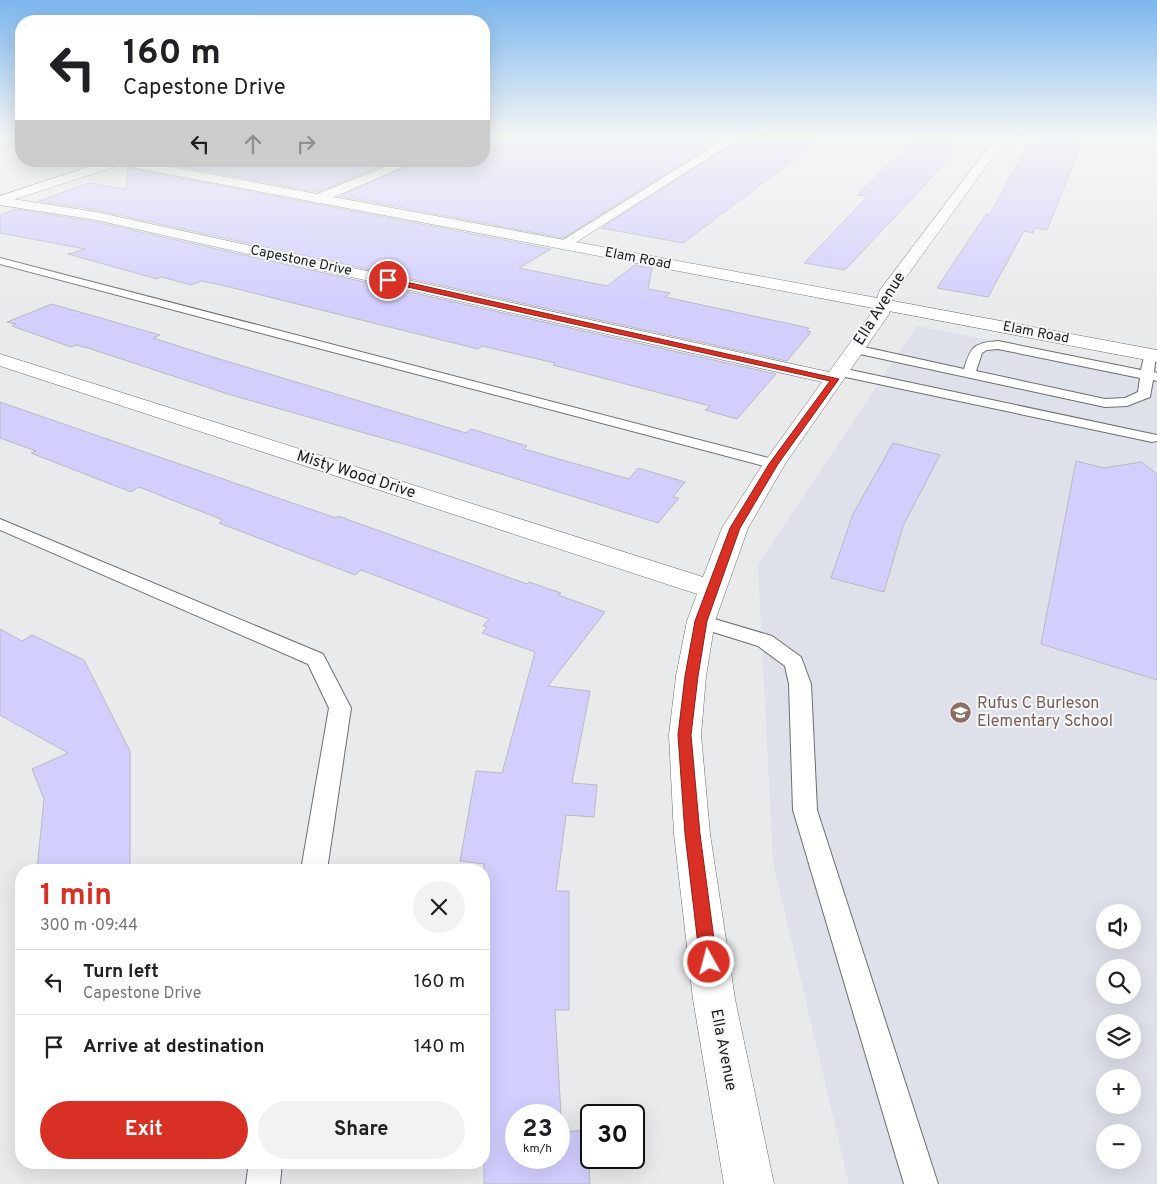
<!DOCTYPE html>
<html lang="en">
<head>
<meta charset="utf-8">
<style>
  :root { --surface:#fff; --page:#f2f2f2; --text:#202124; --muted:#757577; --line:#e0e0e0; --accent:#d93025 }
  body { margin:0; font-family:Overpass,sans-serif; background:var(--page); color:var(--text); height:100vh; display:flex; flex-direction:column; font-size:19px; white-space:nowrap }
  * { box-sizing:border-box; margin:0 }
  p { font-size:16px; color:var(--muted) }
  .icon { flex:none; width:28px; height:28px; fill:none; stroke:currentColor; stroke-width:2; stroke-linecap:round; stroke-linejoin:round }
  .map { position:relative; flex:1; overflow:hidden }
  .side { position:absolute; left:15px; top:864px; width:475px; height:305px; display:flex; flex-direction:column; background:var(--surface); border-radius:20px; box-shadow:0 5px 20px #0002 }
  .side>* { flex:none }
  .banner { position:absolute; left:15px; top:15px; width:475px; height:152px; border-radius:20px; box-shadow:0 5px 20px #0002; background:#fff; color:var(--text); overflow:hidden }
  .fabs { position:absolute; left:1096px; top:904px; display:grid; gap:10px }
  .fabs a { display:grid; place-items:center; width:45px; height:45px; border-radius:50%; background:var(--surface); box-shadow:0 5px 20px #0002; font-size:25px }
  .speed { position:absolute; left:505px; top:1104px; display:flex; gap:10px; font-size:25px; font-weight:700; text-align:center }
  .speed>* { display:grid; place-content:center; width:65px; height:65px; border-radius:50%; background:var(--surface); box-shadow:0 5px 20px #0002; line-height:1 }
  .speed small { font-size:12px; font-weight:400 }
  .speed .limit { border:2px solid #111; border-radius:8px; background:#fff; color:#111 }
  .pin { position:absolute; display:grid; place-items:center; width:42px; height:42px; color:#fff; margin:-21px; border:2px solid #fff; border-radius:50%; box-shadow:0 1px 5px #0007 }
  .me { position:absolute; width:55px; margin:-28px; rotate:353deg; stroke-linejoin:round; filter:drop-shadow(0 0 4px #0008) }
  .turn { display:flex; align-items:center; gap:18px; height:105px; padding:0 25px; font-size:22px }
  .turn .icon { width:65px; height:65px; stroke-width:2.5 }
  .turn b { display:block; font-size:35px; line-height:42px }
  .lanes { display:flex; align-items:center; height:48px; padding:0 25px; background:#0003; justify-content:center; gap:25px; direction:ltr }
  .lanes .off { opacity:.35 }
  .round { display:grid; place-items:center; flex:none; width:52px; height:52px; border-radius:26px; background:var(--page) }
  .headline { display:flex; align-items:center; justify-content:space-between; height:85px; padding:0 25px }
  h1 { font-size:30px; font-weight:700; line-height:38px; color:var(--accent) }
  .primary-button { display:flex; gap:10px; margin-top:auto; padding:10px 25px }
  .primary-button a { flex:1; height:58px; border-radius:30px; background:var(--accent); color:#fff; font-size:20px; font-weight:700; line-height:58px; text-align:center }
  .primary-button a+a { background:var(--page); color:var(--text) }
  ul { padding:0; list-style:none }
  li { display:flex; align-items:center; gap:15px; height:65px; padding:0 25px; border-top:1px solid var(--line) }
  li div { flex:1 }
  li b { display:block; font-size:19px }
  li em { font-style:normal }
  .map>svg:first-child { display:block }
  .built { fill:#dee0ea; fill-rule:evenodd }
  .building { fill:#d2cfff; stroke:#bababc; fill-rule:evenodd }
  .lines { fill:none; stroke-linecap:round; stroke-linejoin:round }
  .service-casing { stroke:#6e6e70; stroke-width:2 }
  .minor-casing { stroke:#6e6e70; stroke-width:1 }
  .tertiary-casing { stroke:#6e6e70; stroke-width:1 }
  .service { fill:#fff; fill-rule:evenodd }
  .minor { fill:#fff; fill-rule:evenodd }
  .tertiary { fill:#fff; fill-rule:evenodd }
  .route { fill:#d93025; stroke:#8d1f18 }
  .labels { text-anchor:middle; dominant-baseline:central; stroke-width:4; stroke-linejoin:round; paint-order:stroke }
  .far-street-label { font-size:14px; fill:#1e1e1f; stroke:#f6f7f9 }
  .street-label { font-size:16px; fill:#1e1e1f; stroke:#f6f7f9 }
  .education-label { font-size:16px; fill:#785e54; stroke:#f6f7f9; text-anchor:start }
</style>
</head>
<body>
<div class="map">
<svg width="1157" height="1184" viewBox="0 0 1157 1184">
  <rect width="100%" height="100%" fill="#e9eaec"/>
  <path class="built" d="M917 326 1157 373V1184H849L773 862 758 564ZM1105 912H1132V940H1105ZM1105 968H1132V995H1105ZM1105 1022H1132V1050H1105ZM1105 1078H1132V1105H1105ZM1105 1132H1132V1160H1105Z"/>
  <g class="building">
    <polygon points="484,137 724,137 563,238 340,196 419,161 484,161"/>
    <polygon points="743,137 824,137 683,243 601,228"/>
    <polygon points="1039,137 1084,137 1047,230 1035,228 1033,233 1024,231 988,297 937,288 986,214 989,215 1030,143 1035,144"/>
    <polygon points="916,138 960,142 935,174 845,270 804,263 868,196 857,195"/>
    <polygon points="152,161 394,161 317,192"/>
    <polygon points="128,168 551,249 519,268 607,286 635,265 652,268 648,289 670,293 665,297 809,328 807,330 811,332 787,361 96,210 39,201 89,183 126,189"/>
    <polygon points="16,209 96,222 776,374 737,419 705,410 710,406 553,365 555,363 482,346 478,349 217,284 201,281 191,285 162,277 157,279 68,254 85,249 0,233 0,215"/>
    <polygon points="52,304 160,335 153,338 216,358 466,433 471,429 527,446 524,449 629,479 638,468 685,482 673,497 679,498 658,523 421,449 231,395 88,348 76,345 71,347 12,326 16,324 7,322"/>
    <path d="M0 402 336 518 338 516 527 584 529 582 561 593 558 595 605 612 548 686 590 691 572 783 597 785 594 817 566 815 556 891H569V1010H555L562 1132 587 1130 590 1184H484V864L460 861 476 771 502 773 535 652 482 633 487 627 483 626 489 619 361 570 355 575 219 523 223 520 139 487 131 492 31 453 36 451 0 438ZM516 1115H559V1158H516Z"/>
    <polygon points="893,443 940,455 903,526 884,592 831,578 853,514"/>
    <polygon points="1076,461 1104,468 1141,462 1157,474 1157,680 1041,644"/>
    <polygon points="0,629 22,641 32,635 84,660 130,751 130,870 37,870 44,799 32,769 68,753 0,715"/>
  </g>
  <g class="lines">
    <defs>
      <g id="service">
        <polygon points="0,258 780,461 782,464 774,469 768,467 0,264"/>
        <path d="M998 341 1141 370 1145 352H1155L1156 355 1154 372 1157 373V381L1153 380 1150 397 1127 406 1105 407 855 353 849 349 855 345 964 369C971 346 974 343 998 341ZM998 349 1140 378 1138 392 1125 398 1105 399 976 371 982 353 987 350Z"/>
        <polygon points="841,368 1152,434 1157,435 1157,441 1152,442 836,375 834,372 836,369"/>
        <polygon points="0,519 323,654 351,708 327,870 301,870 329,708 308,664 0,530"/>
        <polygon points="701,615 772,636 801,657 811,684 817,810 938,1184 904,1184 793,810 789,684 785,666 758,646 694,626 691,621 694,616"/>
        <polygon points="249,1162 282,1162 280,1184 246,1184"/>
      </g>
      <g id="minor">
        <polygon points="0,137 21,140 21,146 0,142"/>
        <polygon points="728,137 741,137 567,248 562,249 555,245"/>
        <polygon points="996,137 1007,137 894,294 889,314 785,464 748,528 715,621 706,676 701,735 710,834 735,999 774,1184 724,1184 693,999 674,834 669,735 676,676 687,621 697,594 0,366 0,354 703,577 722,528 763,464 822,382 96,220 0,205 0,197 96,212 829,372 871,314 880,290"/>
        <polygon points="400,161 417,161 322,202 317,203 310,199 312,196"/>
      </g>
      <polygon id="tertiary" points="106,161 140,161 1157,350 1157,362 120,165 0,204 0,196"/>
    </defs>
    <use href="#service" class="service-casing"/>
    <use href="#minor" class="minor-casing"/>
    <use href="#tertiary" class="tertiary-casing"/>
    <use href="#service" class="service"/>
    <use href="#minor" class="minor"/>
    <use href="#tertiary" class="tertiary"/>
  </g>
  <linearGradient id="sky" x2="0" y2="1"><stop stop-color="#7cb6ee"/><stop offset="0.45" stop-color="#f5f6f6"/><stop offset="1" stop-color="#f5f6f6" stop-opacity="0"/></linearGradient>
  <rect width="1157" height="303" fill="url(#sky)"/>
  <polygon class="route" points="388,278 839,379 778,464 740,528 707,621 698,676 691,735 700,834 717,962 715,968 709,970 703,968 700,962 685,834 678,735 685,676 695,621 730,528 769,464 830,381 385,282"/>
  <defs>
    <symbol id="school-disc" viewBox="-11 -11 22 22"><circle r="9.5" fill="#8d6e63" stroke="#f6f7f9"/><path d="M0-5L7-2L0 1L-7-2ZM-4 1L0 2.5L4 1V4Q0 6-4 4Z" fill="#fff"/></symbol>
  </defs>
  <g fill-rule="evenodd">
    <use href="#school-disc" x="948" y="700" width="25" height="25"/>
  </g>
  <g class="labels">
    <g class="far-street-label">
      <text transform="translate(638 259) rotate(11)">Elam Road</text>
      <text transform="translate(301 261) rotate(12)">Capestone Drive</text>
      <text transform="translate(1036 333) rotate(11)">Elam Road</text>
    </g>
    <g class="street-label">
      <text transform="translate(880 309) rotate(-58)">Ella Avenue</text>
      <text transform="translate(356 475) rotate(18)">Misty Wood Drive</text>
      <text transform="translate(723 1050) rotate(79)">Ella Avenue</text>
    </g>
    <g class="education-label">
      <text x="977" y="704">Rufus C Burleson<tspan x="977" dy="18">Elementary School</tspan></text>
    </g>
  </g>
</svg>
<div class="fabs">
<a><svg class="icon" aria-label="sound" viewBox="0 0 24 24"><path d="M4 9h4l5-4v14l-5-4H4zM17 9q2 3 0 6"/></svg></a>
<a><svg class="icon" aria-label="search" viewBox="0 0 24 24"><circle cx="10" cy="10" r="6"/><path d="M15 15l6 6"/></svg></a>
<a><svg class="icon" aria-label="layers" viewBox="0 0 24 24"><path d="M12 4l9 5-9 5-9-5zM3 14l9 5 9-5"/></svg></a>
<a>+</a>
<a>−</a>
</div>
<div class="speed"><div>23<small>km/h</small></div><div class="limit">30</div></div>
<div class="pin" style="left:388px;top:280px;background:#d93025"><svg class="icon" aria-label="arrive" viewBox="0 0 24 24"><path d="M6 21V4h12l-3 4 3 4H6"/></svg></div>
<svg class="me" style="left:709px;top:962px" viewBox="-20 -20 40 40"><circle r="17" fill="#d93025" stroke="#fff" stroke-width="3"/><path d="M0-11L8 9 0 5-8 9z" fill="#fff"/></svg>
<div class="banner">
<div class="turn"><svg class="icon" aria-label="left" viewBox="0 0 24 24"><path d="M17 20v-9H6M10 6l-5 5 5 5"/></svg><div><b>160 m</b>Capestone Drive</div></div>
<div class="lanes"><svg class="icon" aria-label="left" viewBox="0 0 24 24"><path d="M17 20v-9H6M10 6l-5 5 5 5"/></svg><svg class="icon off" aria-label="ahead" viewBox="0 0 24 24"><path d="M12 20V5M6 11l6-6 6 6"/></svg><svg class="icon off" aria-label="right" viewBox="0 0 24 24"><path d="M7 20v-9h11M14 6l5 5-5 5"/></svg></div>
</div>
<section class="side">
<div class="headline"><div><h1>1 min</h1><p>300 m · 09:44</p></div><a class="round"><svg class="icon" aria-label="close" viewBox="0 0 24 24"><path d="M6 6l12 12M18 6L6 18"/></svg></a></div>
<ul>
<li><svg class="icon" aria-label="left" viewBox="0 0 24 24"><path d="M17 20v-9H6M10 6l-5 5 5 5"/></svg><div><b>Turn left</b><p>Capestone Drive</p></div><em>160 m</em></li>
<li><svg class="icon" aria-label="arrive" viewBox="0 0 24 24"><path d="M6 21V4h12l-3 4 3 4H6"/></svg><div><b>Arrive at destination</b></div><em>140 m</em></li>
</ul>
<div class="primary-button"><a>Exit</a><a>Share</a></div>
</section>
</div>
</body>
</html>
